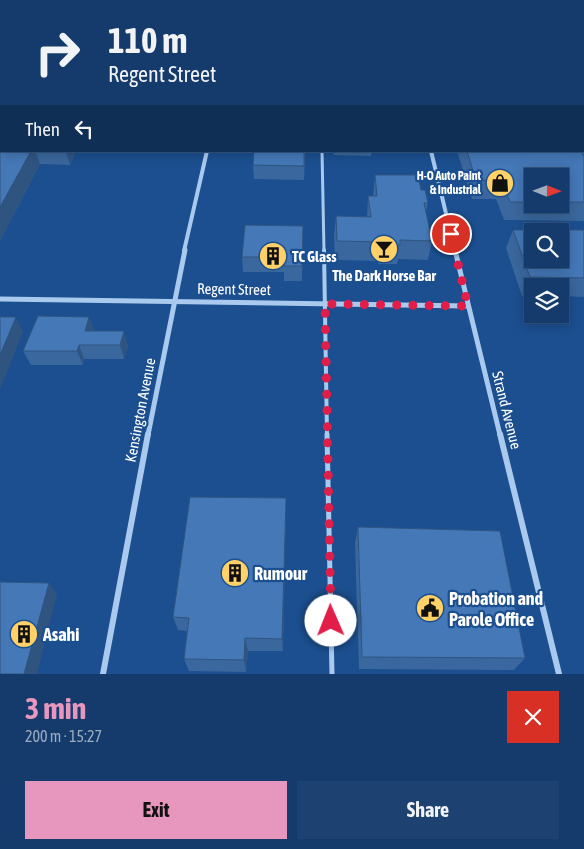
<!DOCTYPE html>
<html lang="en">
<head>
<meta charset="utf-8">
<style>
  :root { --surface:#143b6b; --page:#1d4271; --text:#f1f3f6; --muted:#9dadc1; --line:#33557e; --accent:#e797bd }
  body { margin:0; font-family:"Asap Condensed",sans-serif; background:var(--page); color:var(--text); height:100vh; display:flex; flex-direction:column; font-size:19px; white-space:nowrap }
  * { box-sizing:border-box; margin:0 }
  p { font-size:16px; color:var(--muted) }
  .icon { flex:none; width:28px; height:28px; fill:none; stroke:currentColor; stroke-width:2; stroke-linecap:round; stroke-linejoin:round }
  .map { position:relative; height:674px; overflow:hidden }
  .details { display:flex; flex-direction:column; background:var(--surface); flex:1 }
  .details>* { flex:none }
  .guide { position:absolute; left:0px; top:0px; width:585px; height:152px; box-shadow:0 2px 12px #0003,0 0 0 1px var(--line); background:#143b6b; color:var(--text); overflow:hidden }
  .needle { width:32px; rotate:91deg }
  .buttons { position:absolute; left:524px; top:168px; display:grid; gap:10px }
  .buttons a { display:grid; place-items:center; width:45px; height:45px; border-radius:0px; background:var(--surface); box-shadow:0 2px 12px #0003,0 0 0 1px var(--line); font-size:25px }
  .pin { position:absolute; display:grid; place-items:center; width:42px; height:42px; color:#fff; margin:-21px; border:2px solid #fff; border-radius:50%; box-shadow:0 1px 5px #0007 }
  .me { position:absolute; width:55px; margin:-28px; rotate:359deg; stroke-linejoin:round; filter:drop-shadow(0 0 4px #0008) }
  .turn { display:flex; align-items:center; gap:18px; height:105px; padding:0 25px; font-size:22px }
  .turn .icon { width:65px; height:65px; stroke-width:2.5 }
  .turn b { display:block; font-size:35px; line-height:42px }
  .then { display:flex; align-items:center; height:48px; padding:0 25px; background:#0003; gap:10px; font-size:19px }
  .round { display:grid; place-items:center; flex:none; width:52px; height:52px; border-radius:0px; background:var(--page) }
  .head { display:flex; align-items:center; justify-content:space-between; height:85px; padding:0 25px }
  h1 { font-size:30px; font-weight:700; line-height:38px; color:var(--accent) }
  .action { display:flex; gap:10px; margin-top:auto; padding:10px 25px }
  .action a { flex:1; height:58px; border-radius:0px; background:var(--accent); color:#111; font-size:20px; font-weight:700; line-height:58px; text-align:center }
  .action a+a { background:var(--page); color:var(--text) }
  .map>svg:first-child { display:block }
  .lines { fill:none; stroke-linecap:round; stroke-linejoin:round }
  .lane-far2 { stroke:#a9c9ee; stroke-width:3 }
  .lane-far1 { stroke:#a9c9ee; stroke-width:4 }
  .lane { stroke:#a9c9ee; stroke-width:5 }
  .street-far2 { stroke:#a9c9ee; stroke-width:4 }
  .street-far1 { stroke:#a9c9ee; stroke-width:5 }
  .street { stroke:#a9c9ee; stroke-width:6 }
  .secondary { fill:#d6e6fa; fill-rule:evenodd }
  .wall { fill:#3a679d; fill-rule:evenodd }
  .shaded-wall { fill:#305480 }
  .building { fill:#4478b7; stroke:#305480; fill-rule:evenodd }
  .route { stroke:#e11d48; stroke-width:9; stroke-dasharray:0 16.2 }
  .labels { text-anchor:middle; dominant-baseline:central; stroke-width:4.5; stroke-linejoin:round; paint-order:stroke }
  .far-poi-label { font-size:12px; font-weight:bold; fill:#fff; stroke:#1b4f8f; text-anchor:end }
  .poi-label { font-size:15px; font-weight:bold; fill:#fff; stroke:#1b4f8f; text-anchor:start }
  .street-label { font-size:15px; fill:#fff; stroke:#1b4f8f }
  .near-poi-label { font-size:18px; font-weight:bold; fill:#fff; stroke:#1b4f8f; text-anchor:start }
</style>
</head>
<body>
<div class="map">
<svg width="584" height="674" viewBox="0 0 584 674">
  <rect width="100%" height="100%" fill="#1b4f8f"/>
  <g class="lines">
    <polyline class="lane-far2" points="322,151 324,251"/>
    <polyline class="lane-far1" points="324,250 327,435"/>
    <polyline class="lane" points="327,434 332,674"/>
    <g class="street-far2">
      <polyline points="431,151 455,251"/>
      <polyline points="184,251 207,151"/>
    </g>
    <g class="street-far1">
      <polyline points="455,250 500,435"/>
      <polyline points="0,299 468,306"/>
      <polyline points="148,435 185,250"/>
    </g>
    <g class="street">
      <polyline points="500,434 559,674"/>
      <polyline points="103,674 148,434"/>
    </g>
    <rect class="secondary" x="0" y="1" width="1" height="4"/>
  </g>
  <g class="wall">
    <polygon points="0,106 1,151 76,151 70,165 40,164 0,241"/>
    <path d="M584 127V221L504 220 496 199H472L457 151H584ZM532 176H560V204H532Z"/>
    <polygon points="305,151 304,180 254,179 253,165"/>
    <polygon points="333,151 372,151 371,156 334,155"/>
    <polygon points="375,175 421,190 428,203 426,212 432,241 428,260 398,259 397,264 378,264 378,261 335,260 334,235 336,216 367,217 368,196 373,196"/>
    <polygon points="303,226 302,281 284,281 284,272 243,272 242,257"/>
    <polygon points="513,230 584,230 584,297 560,296 560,286 532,286 532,296 522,296 506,248"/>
    <polygon points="94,331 128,346 124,359 84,359 83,365 31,365 23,351"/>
    <polygon points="286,498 283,651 248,651 246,672 189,671 184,659 187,631 178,630 173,617"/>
    <polygon points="358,527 525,658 514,670 359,669 355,543"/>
  </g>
  <g class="shaded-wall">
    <polygon points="0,79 1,82 1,92 0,94"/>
    <polygon points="31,151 35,151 40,164 0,241 0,207"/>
    <polygon points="66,151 76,151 70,165"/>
    <polygon points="16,317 23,332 0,389 0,355"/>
    <polygon points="89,317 95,332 90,345 85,331"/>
    <polygon points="124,331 128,346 124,359 120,345"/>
    <polygon points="79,345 84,359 83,365 77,351"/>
    <polygon points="286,498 286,515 283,651 282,639"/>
    <polygon points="49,583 57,594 37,674 24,674"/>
    <polygon points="245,638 248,651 246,672 244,660"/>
  </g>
  <g class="building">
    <rect x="0" y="56" width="1" height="9"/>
    <rect x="0" y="68" width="1" height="9"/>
    <polygon points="0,106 1,106 1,151 31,151 0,207"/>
    <polygon points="584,144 584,156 583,156 581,151 584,151"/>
    <polygon points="254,151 304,151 304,166 253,165"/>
    <polygon points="467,151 581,151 584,157 584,202 560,202 560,176 532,176 532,202 510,202 502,180 476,180"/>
    <polygon points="375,175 418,175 421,190 425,190 428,203 424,203 432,241 400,240 400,245 380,245 380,242 337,241 336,216 371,217 368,196 377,196"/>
    <polygon points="245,225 303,226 302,266 284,266 284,257 242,257"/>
    <path d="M513 230H584V278L530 277ZM532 231H560V259H532Z"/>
    <polygon points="38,316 89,317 85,331 124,331 120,345 79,345 77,351 23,351"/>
    <polygon points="0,317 16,317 0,355"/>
    <polygon points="190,497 286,498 282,639 245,638 244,660 184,659 189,618 173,617"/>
    <polygon points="358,527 500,531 525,658 362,657"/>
    <polygon points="0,582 49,583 24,674 0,674"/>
  </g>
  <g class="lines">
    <polyline class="route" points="331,621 325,304 468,306 451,234"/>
  </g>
  <defs>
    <symbol id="shop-disc" viewBox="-11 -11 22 22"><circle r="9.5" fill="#ffd166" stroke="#1b4f8f"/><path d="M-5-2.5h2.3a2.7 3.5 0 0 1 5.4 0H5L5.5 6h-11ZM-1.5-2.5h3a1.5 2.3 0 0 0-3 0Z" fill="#111"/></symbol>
    <symbol id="bar-disc" viewBox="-11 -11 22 22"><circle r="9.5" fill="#ffd166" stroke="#1b4f8f"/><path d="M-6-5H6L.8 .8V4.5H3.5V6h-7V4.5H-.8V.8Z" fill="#111"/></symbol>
    <symbol id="building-disc" viewBox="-11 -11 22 22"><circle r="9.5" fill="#ffd166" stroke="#1b4f8f"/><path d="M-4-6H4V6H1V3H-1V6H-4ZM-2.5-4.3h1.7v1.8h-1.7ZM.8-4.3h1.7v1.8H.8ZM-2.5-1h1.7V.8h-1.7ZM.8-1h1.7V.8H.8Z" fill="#111"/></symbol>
    <symbol id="civic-disc" viewBox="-11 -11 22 22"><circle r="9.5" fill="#ffd166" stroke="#1b4f8f"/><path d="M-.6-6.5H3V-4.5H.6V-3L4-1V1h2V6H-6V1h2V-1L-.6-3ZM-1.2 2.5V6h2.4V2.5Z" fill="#111"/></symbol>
  </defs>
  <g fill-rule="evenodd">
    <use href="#shop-disc" x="484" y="167" width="32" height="32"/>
    <use href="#bar-disc" x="368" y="233" width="32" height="32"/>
    <use href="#building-disc" x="257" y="240" width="32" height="32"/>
    <use href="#building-disc" x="219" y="557" width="32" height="32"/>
    <use href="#civic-disc" x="414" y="592" width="32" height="32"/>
    <use href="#building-disc" x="8" y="618" width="32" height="32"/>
  </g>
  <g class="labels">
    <g class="far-poi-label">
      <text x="481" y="176">H-O Auto Paint<tspan x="481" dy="14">&amp; Industrial</tspan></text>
    </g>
    <g class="poi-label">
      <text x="292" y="256">TC Glass</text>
      <text x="384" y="275" text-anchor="middle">The Dark Horse Bar</text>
    </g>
    <g class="street-label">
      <text transform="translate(234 289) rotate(1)">Regent Street</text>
      <text transform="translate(140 410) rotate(-79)">Kensington Avenue</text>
      <text transform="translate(507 410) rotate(76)">Strand Avenue</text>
    </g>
    <g class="near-poi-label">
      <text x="254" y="573">Rumour</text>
      <text x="449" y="598">Probation and<tspan x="449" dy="21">Parole Office</tspan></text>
      <text x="43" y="634">Asahi</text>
    </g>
  </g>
</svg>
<div class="buttons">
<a><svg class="needle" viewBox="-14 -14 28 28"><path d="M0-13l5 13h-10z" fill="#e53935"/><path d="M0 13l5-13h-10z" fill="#9dadc1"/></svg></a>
<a><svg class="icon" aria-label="search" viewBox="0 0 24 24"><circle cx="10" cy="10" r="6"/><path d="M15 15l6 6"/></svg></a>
<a><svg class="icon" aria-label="layers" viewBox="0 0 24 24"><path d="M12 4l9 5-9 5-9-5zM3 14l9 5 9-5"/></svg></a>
</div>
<div class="pin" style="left:451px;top:234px;background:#d93025"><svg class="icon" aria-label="arrive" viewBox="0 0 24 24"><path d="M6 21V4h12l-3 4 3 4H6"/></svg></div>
<svg class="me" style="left:331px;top:621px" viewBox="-20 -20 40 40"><circle r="19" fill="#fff"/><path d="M0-13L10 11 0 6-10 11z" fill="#e11d48"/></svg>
<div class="guide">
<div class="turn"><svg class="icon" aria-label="right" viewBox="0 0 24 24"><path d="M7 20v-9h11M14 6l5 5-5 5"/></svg><div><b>110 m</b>Regent Street</div></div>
<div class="then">Then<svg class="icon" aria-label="left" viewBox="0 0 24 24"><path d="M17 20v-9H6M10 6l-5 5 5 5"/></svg></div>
</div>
</div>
<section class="details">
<div class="head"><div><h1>3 min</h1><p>200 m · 15:27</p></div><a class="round" style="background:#d93025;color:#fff"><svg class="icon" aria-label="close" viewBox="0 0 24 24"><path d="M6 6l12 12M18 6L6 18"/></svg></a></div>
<div class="action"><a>Exit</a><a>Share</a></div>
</section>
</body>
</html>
